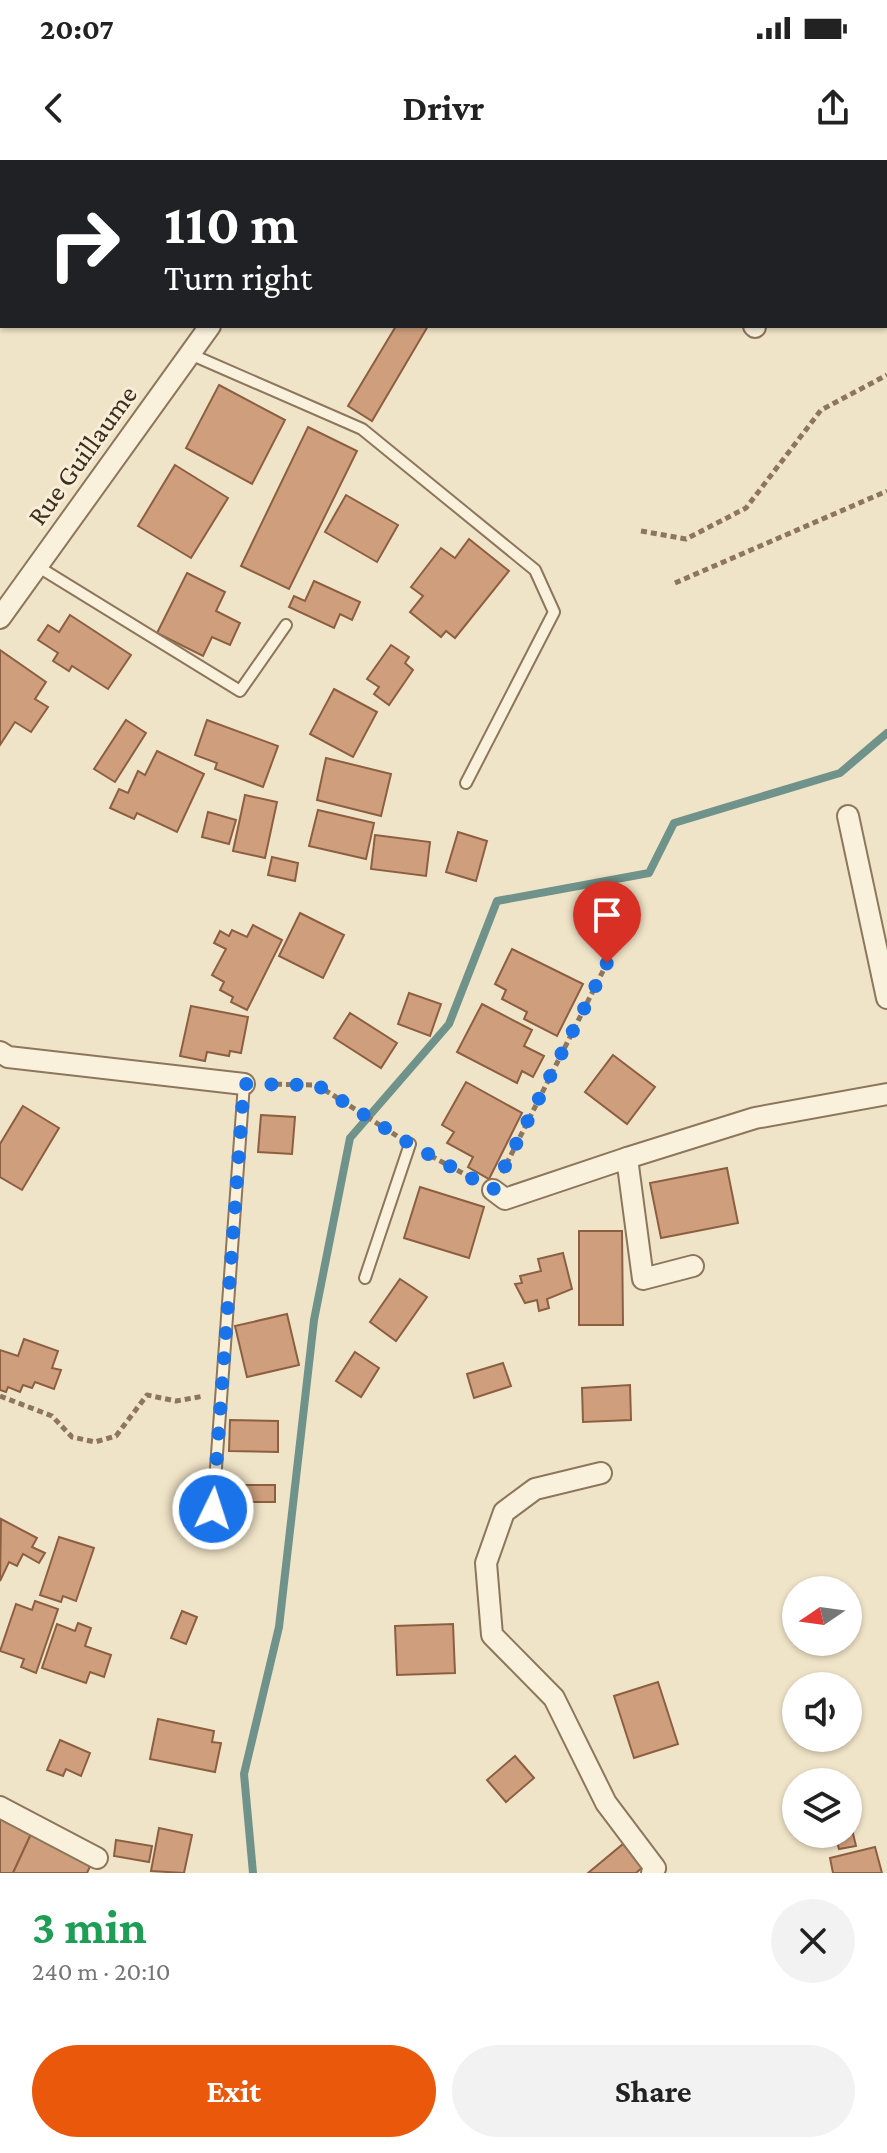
<!DOCTYPE html>
<html lang="en">
<head>
<meta charset="utf-8">
<style>
  :root { --surface:#fff; --page:#f2f2f2; --text:#222; --muted:#767676; --accent:#ea580c }
  body { margin:0; font-family:"Crimson Pro",serif; background:var(--page); color:var(--text); height:100vh; display:flex; flex-direction:column; font-size:30px; white-space:nowrap }
  * { box-sizing:border-box; margin:0 }
  p { font-size:26px; color:var(--muted) }
  .icon { flex:none; width:44px; height:44px; fill:none; stroke:currentColor; stroke-width:2; stroke-linecap:round; stroke-linejoin:round }
  .map { position:relative; height:1713px; overflow:hidden }
  .panel { display:flex; flex-direction:column; background:var(--surface); flex:1 }
  .panel>* { flex:none }
  .hud { position:absolute; left:0px; top:0px; width:888px; height:168px; box-shadow:0 2px 6px #0004; background:#202124; color:#fff; overflow:hidden }
  .needle { width:52px; rotate:257deg }
  .buttons { position:absolute; left:782px; top:1416px; display:grid; gap:16px }
  .buttons a { display:grid; place-items:center; width:80px; height:80px; border-radius:50%; background:var(--surface); box-shadow:0 2px 6px #0004; font-size:40px }
  .pin { position:absolute; display:grid; place-items:center; width:68px; height:68px; color:#fff; margin:-82px -34px; border-radius:50% 50% 50% 0; rotate:-45deg; box-shadow:0 0 8px #0007 }
  .pin .icon { rotate:45deg }
  .me { position:absolute; width:88px; margin:-44px; rotate:4deg; stroke-linejoin:round; filter:drop-shadow(0 0 6px #0008) }
  .turn { display:flex; align-items:center; gap:28px; height:168px; padding:0 32px; font-size:36px }
  .turn .icon { width:104px; height:104px; stroke-width:2.5 }
  .turn b { display:block; font-size:56px; line-height:68px }
  .round { display:grid; place-items:center; flex:none; width:84px; height:84px; border-radius:42px; background:var(--page) }
  .summary { display:flex; align-items:center; justify-content:space-between; height:136px; padding:0 32px }
  h1 { font-size:48px; font-weight:700; line-height:60px; color:#1e9e55 }
  .cta { display:flex; gap:16px; margin-top:auto; padding:16px 32px }
  .cta a { flex:1; height:92px; border-radius:48px; background:var(--accent); color:#fff; font-size:32px; font-weight:700; line-height:92px; text-align:center }
  .cta a+a { background:var(--page); color:var(--text) }
  .status { display:flex; justify-content:space-between; align-items:center; height:56px; padding:0 40px; background:var(--surface); direction:ltr }
  .status svg { height:22px; fill:currentColor }
  header { display:flex; justify-content:space-between; align-items:center; height:104px; padding:0 32px; background:var(--surface); font-size:36px; font-weight:700 }
  .map>svg:first-child { display:block }
  .lines { fill:none; stroke-linecap:round; stroke-linejoin:round }
  .stream { stroke:#6f938a; stroke-width:8 }
  .building { fill:#cf9f7d; stroke:#8d5f41; stroke-width:2 }
  .service-casing { stroke:#8d765c; stroke-width:14 }
  .minor-casing { stroke:#8d765c; stroke-width:24 }
  .path { stroke:#8d765c; stroke-width:5; stroke-dasharray:6 4; stroke-linecap:butt }
  .service { stroke:#faf1dc; stroke-width:10 }
  .minor { stroke:#faf1dc; stroke-width:20 }
  .route { stroke:#1a73e8; stroke-width:14; stroke-dasharray:0 25.2 }
  .labels { text-anchor:middle; dominant-baseline:central; stroke-width:6; stroke-linejoin:round; paint-order:stroke }
  .street-label { font-size:28px; fill:#3d2e20; stroke:#f7eed8 }
</style>
</head>
<body>
<div class="status"><b>20:07</b><svg viewBox="0 0 49 12"><path d="M0 12V9h3v3zM5 12V6h3v6zM10 12V3h3v9zM15 12V0h3v12zM26 1h20v11H26zM47 4h2v5h-2z"/></svg></div>
<header><svg class="icon" aria-label="back" viewBox="0 0 24 24"><path d="M15 5l-7 7 7 7"/></svg>Drivr<svg class="icon" aria-label="share" viewBox="0 0 24 24"><path d="M12 15V3M7 8l5-5 5 5M5 13v7h14v-7"/></svg></header>
<div class="map">
<svg width="887" height="1713" viewBox="0 0 887 1713">
  <rect width="100%" height="100%" fill="#f0e4c8"/>
  <g class="lines">
    <polyline class="stream" points="253,1713 244,1614 279,1467 314,1160 350,978 449,864 497,741 649,713 674,663 840,613 887,573"/>
  </g>
  <g class="building">
    <polygon points="405,0 483,0 482,2"/>
    <polygon points="396,166 428,166 372,261 348,246"/>
    <polygon points="219,225 285,260 252,324 186,288"/>
    <polygon points="308,267 357,291 289,429 241,406"/>
    <polygon points="175,305 228,338 191,398 138,366"/>
    <polygon points="346,335 398,365 377,402 325,372"/>
    <polygon points="469,379 509,411 455,478 446,471 441,477 410,452 423,436 411,427 441,388 455,398"/>
    <polygon points="187,413 225,432 216,451 240,463 230,485 212,477 203,496 157,473"/>
    <polygon points="314,421 360,442 352,460 340,454 334,468 289,447 294,436 305,441"/>
    <polygon points="70,455 131,495 108,529 72,506 69,511 53,501 58,493 38,480 48,465 59,472"/>
    <polygon points="391,485 409,497 405,503 413,510 389,545 374,534 379,527 367,519"/>
    <polygon points="0,490 46,522 35,539 48,547 31,572 15,562 0,585"/>
    <polygon points="334,529 377,552 353,597 310,574"/>
    <polygon points="126,560 146,573 115,622 94,609"/>
    <polygon points="207,560 278,586 263,627 215,609 217,603 195,595"/>
    <polygon points="157,591 204,614 177,672 137,653 134,659 110,648 119,629 128,633 138,611 145,615"/>
    <polygon points="326,598 391,614 381,656 317,640"/>
    <polygon points="245,635 277,642 265,698 233,691"/>
    <polygon points="318,650 374,663 366,699 309,686"/>
    <polygon points="208,652 236,660 229,684 202,677"/>
    <polygon points="458,672 487,681 476,721 446,712"/>
    <polygon points="375,675 430,682 426,716 371,709"/>
    <polygon points="272,697 298,703 295,721 268,715"/>
    <polygon points="300,753 344,775 323,818 279,796"/>
    <polygon points="253,765 282,780 247,850 231,842 233,837 220,830 224,822 212,815 226,789 214,783 220,771 229,776 232,770 247,777"/>
    <polygon points="512,789 583,824 557,876 524,859 527,852 502,839 506,830 495,824"/>
    <polygon points="409,833 441,844 430,876 398,864"/>
    <polygon points="482,844 532,870 524,886 544,896 533,917 522,911 517,923 457,892"/>
    <polygon points="191,846 248,857 241,893 230,891 229,896 207,892 205,901 180,896"/>
    <polygon points="350,853 397,883 381,908 334,878"/>
    <polygon points="613,895 655,927 627,964 585,932"/>
    <polygon points="466,922 522,953 489,1019 468,1007 473,997 447,983 454,972 442,965"/>
    <polygon points="23,946 59,968 22,1030 0,1017 0,984"/>
    <polygon points="261,955 295,957 292,994 258,992"/>
    <polygon points="727,1008 738,1063 661,1078 650,1023"/>
    <polygon points="420,1027 484,1047 469,1098 404,1078"/>
    <polygon points="579,1071 622,1071 623,1165 579,1165"/>
    <polygon points="563,1093 572,1129 547,1139 549,1148 539,1151 537,1140 525,1143 515,1124 522,1123 520,1116 541,1111 538,1099"/>
    <polygon points="400,1119 427,1137 396,1181 370,1162"/>
    <polygon points="287,1154 299,1205 247,1217 235,1166"/>
    <polygon points="24,1179 58,1191 52,1208 61,1210 54,1229 35,1222 32,1228 23,1225 20,1232 8,1227 6,1232 0,1230 0,1190 18,1196"/>
    <polygon points="355,1192 379,1208 361,1237 336,1221"/>
    <polygon points="503,1203 511,1226 474,1238 467,1214"/>
    <polygon points="630,1225 631,1260 583,1262 582,1228"/>
    <polygon points="230,1260 278,1261 278,1292 229,1291"/>
    <rect x="230" y="1325" width="45" height="17"/>
    <polygon points="1,1359 37,1378 32,1387 45,1393 39,1403 23,1394 17,1406 9,1402 0,1421"/>
    <polygon points="59,1377 94,1388 76,1441 63,1436 61,1442 40,1435"/>
    <polygon points="35,1441 58,1449 36,1513 21,1507 24,1499 0,1491 16,1444 32,1450"/>
    <polygon points="182,1451 197,1457 186,1484 171,1478"/>
    <polygon points="78,1463 91,1468 85,1486 111,1495 104,1517 90,1512 86,1523 42,1508 57,1464 75,1471"/>
    <polygon points="453,1464 455,1513 397,1515 395,1466"/>
    <polygon points="658,1522 678,1584 634,1598 614,1536"/>
    <polygon points="158,1559 214,1571 212,1582 221,1583 215,1612 150,1599"/>
    <polygon points="60,1580 90,1593 81,1616 66,1609 63,1616 47,1610"/>
    <polygon points="515,1596 534,1618 506,1642 487,1620"/>
    <polygon points="848,1653 856,1686 839,1689 835,1674 848,1674"/>
    <polygon points="0,1659 31,1674 13,1713 0,1713"/>
    <polygon points="159,1668 192,1675 184,1713 151,1711"/>
    <polygon points="31,1674 92,1702 87,1713 13,1713"/>
    <polygon points="116,1680 152,1686 149,1702 114,1696"/>
    <polygon points="623,1684 643,1707 636,1713 588,1713"/>
    <polygon points="875,1687 882,1713 833,1713 830,1698"/>
  </g>
  <g class="lines">
    <defs>
      <g id="service">
        <polyline points="190,194 362,269 535,410 554,452 466,623"/>
        <polyline points="37,406 240,531 286,465"/>
        <polyline points="365,1118 410,984"/>
        <polyline points="213,1349 244,924"/>
      </g>
      <g id="minor">
        <polyline points="229,0 231,2"/>
        <polyline points="646,0 647,2"/>
        <polyline points="332,2 334,0"/>
        <polyline points="748,2 751,0"/>
        <polyline points="754,166 755,167"/>
        <polyline points="0,458 210,166"/>
        <polyline points="848,656 887,838"/>
        <polyline points="0,892 8,897 244,924"/>
        <polyline points="627,998 755,958 887,934"/>
        <polyline points="493,1030 505,1039 627,998 643,1119 693,1106"/>
        <polyline points="601,1313 535,1329 504,1352 486,1403 492,1475 554,1538 606,1643 655,1708 652,1713"/>
        <polyline points="0,1647 97,1698"/>
      </g>
    </defs>
    <use href="#service" class="service-casing"/>
    <use href="#minor" class="minor-casing"/>
    <g class="path">
      <polyline points="94,2 95,0"/>
      <polyline points="0,142 2,139"/>
      <polyline points="641,371 686,379 746,348 821,250 887,215"/>
      <polyline points="675,423 887,331"/>
      <polyline points="266,924 317,925 397,976"/>
      <polyline points="422,991 477,1021"/>
      <polyline points="502,1013 607,803"/>
      <polyline points="0,1236 52,1256 72,1277 95,1282 116,1276 147,1235 176,1241 204,1236"/>
    </g>
    <use href="#service" class="service"/>
    <use href="#minor" class="minor"/>
  </g>
  <g class="lines">
    <polyline class="route" points="213,1349 244,924 317,925 410,984 493,1030 607,803"/>
  </g>
  <g class="labels">
    <g class="street-label">
      <text transform="translate(82 295) rotate(-54)">Rue Guillaume</text>
    </g>
  </g>
</svg>
<div class="buttons">
<a><svg class="needle" viewBox="-14 -14 28 28"><path d="M0-13l5 13h-10z" fill="#e53935"/><path d="M0 13l5-13h-10z" fill="#767676"/></svg></a>
<a><svg class="icon" aria-label="sound" viewBox="0 0 24 24"><path d="M4 9h4l5-4v14l-5-4H4zM17 9q2 3 0 6"/></svg></a>
<a><svg class="icon" aria-label="layers" viewBox="0 0 24 24"><path d="M12 4l9 5-9 5-9-5zM3 14l9 5 9-5"/></svg></a>
</div>
<div class="pin" style="left:607px;top:803px;background:#d93025"><svg class="icon" aria-label="arrive" viewBox="0 0 24 24"><path d="M6 21V4h12l-3 4 3 4H6"/></svg></div>
<svg class="me" style="left:213px;top:1349px" viewBox="-20 -20 40 40"><circle r="17" fill="#1a73e8" stroke="#fff" stroke-width="3"/><path d="M0-11L8 9 0 5-8 9z" fill="#fff"/></svg>
<div class="hud">
<div class="turn"><svg class="icon" aria-label="right" viewBox="0 0 24 24"><path d="M7 20v-9h11M14 6l5 5-5 5"/></svg><div><b>110 m</b>Turn right</div></div>
</div>
</div>
<section class="panel">
<div class="summary"><div><h1>3 min</h1><p>240 m · 20:10</p></div><a class="round"><svg class="icon" aria-label="close" viewBox="0 0 24 24"><path d="M6 6l12 12M18 6L6 18"/></svg></a></div>
<div class="cta"><a>Exit</a><a>Share</a></div>
</section>
</body>
</html>
